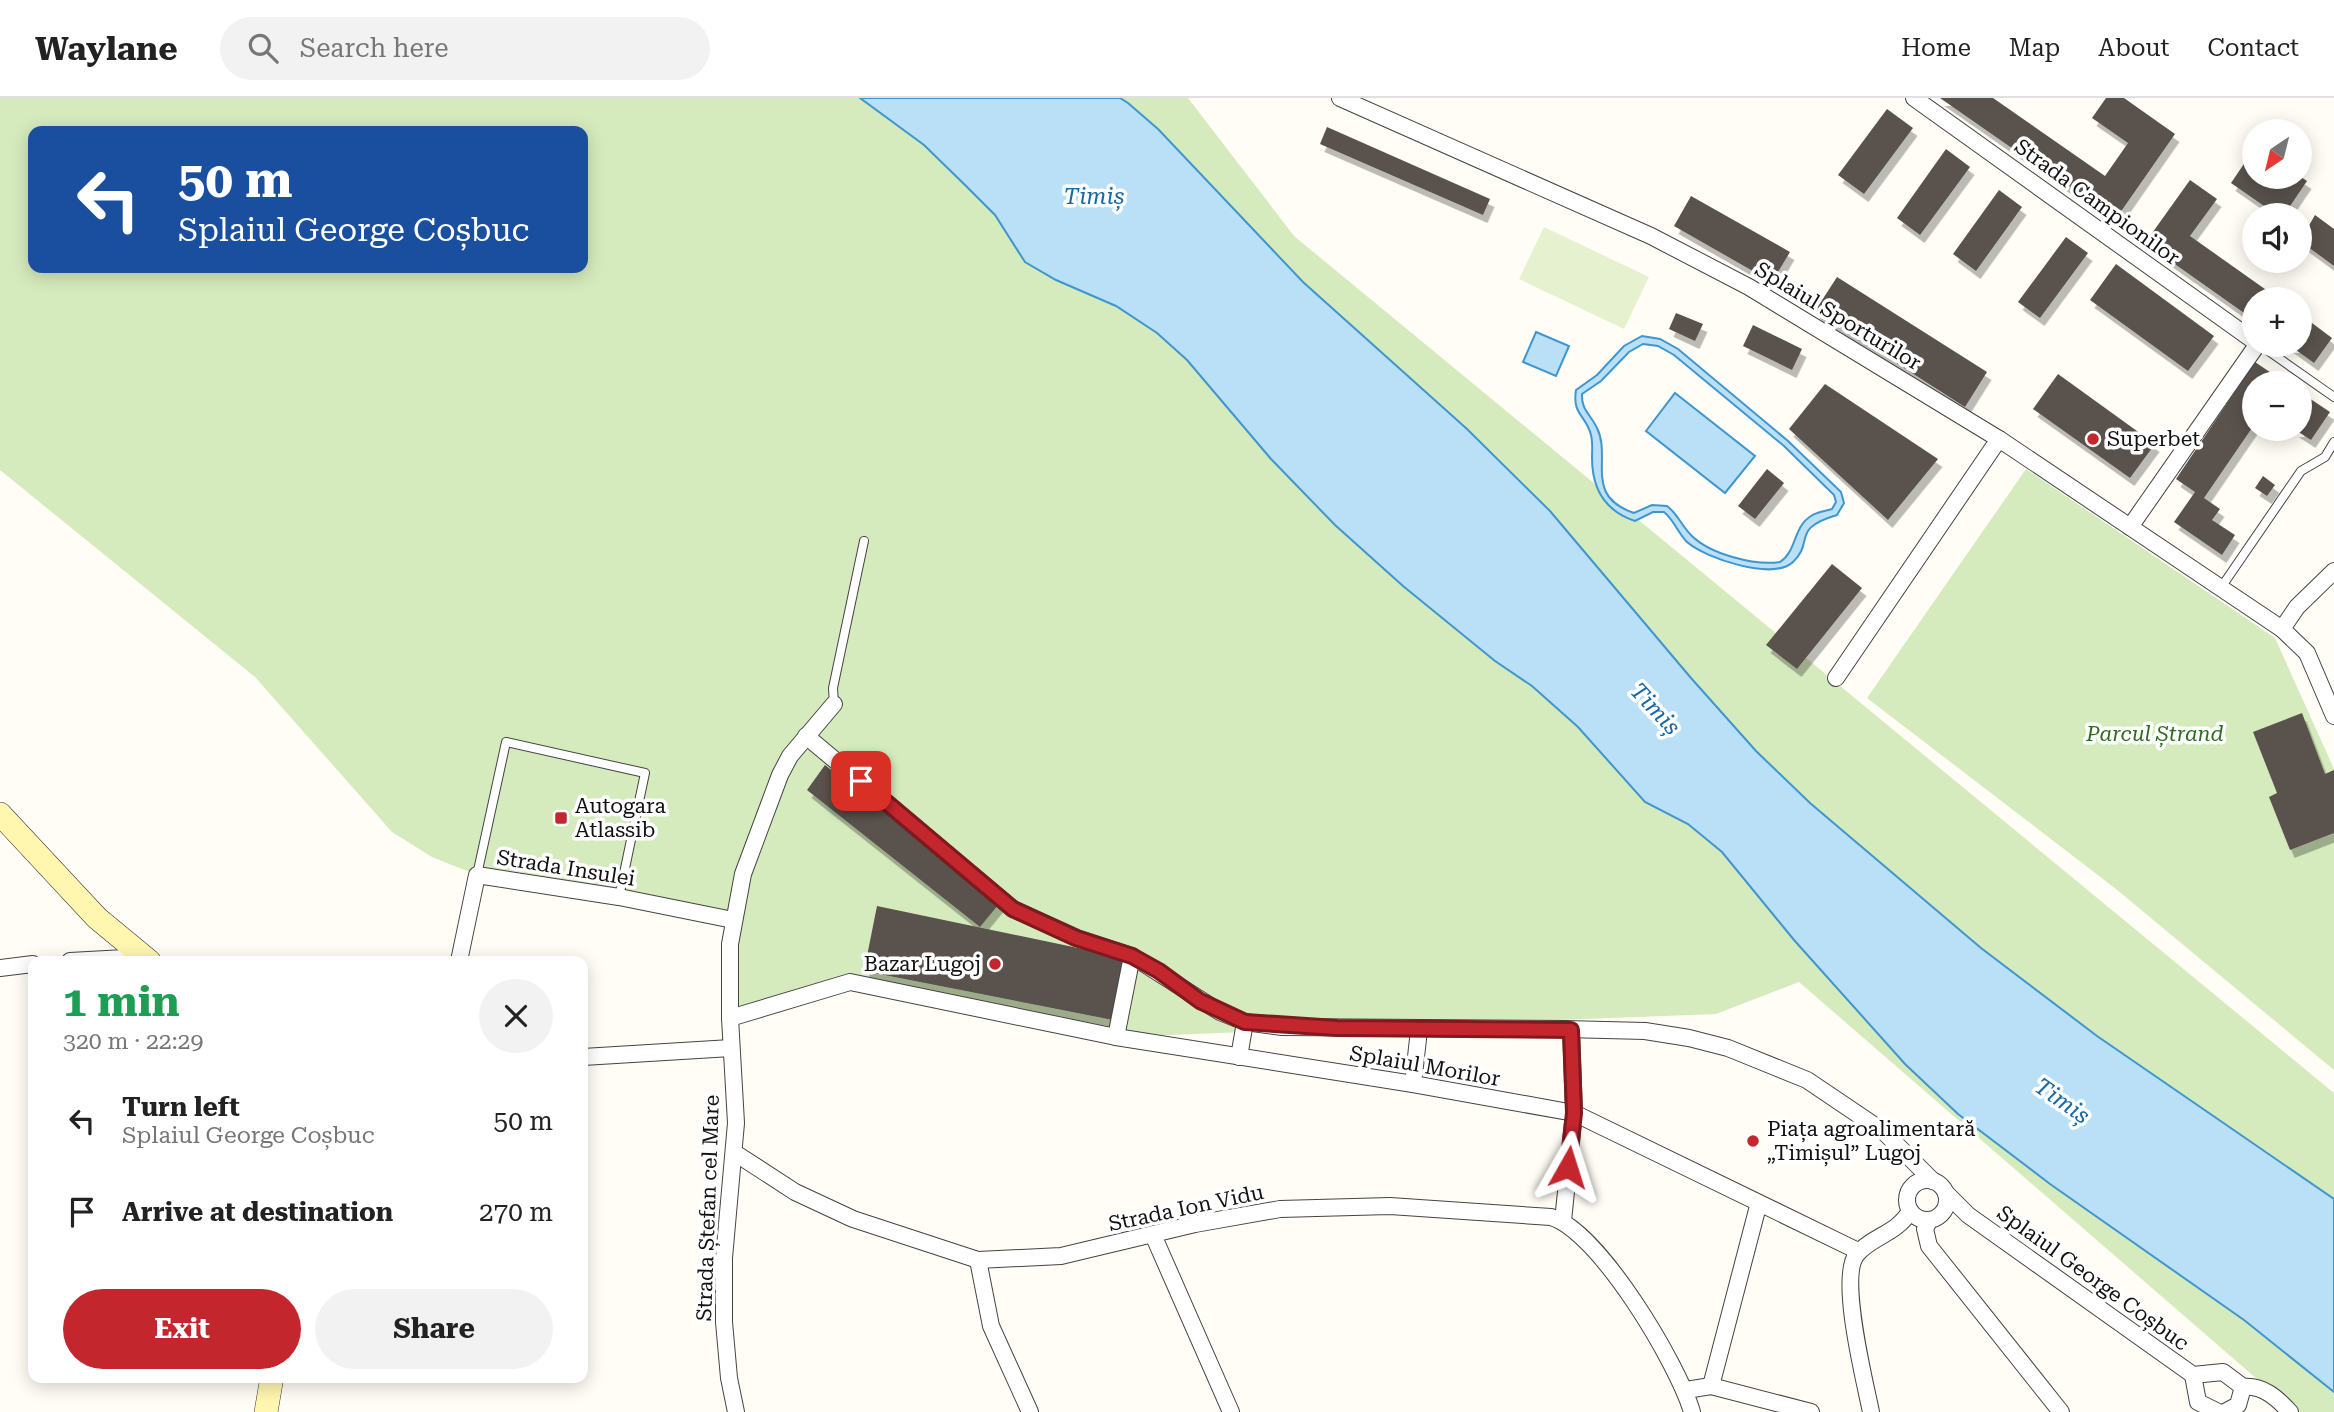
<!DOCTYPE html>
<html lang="en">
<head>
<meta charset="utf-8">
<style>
  :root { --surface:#fff; --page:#f2f2f2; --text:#222; --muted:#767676; --line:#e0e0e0; --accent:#c4262e }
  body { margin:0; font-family:"Roboto Serif",serif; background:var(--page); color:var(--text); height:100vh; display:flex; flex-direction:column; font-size:26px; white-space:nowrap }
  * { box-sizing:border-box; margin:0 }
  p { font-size:23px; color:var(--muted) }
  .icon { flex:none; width:38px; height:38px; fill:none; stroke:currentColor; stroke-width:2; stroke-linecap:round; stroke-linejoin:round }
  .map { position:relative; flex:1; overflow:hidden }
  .sheet { position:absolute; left:28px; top:858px; width:560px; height:427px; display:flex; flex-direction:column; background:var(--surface); border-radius:14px; box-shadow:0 4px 18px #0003 }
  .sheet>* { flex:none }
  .banner { position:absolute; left:28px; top:28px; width:560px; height:147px; border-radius:14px; box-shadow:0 4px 18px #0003; background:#1a4fa0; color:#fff; overflow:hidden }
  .needle { width:46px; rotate:215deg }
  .controls { position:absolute; left:2242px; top:21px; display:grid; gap:14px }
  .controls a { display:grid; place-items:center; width:70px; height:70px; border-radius:50%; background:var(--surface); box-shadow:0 4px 18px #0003; font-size:35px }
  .pin { position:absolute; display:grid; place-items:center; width:60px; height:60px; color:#fff; margin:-30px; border-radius:14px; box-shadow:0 4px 10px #0006 }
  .me { position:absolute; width:77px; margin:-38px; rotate:6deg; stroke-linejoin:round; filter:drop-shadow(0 0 5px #0008) }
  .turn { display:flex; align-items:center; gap:24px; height:147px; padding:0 35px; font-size:32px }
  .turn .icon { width:91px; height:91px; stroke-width:2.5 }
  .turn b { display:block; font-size:49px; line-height:60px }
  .round { display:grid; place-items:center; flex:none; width:74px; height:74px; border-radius:37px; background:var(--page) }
  .overview { display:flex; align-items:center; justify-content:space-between; height:119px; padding:0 35px }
  h1 { font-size:42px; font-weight:700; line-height:52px; color:#1e9e55 }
  .cta { display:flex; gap:14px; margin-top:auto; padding:14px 35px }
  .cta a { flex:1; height:80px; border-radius:42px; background:var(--accent); color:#fff; font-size:28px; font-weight:700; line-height:80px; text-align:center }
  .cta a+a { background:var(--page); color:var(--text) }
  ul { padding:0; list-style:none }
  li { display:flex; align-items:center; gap:21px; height:91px; padding:0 35px }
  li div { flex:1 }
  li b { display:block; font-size:26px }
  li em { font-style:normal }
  header { display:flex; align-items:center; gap:42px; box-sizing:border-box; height:98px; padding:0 35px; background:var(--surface); border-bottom:2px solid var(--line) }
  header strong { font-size:33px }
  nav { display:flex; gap:38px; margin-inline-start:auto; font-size:24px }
  .search { width:490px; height:63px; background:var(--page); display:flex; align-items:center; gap:18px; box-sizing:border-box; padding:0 24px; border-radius:38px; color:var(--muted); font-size:26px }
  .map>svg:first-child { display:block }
  .green { fill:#d5ebbd; fill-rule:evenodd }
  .pitch { fill:#e6f2cf }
  .water { fill:#b9e0f7; stroke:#3f96cf; stroke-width:2; fill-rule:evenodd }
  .building { fill:#5a524d; filter:url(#shadow) }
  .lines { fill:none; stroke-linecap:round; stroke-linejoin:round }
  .service-casing { stroke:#444; stroke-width:10 }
  .minor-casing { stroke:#444; stroke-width:18 }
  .secondary-casing { stroke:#333; stroke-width:24 }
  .service { stroke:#fff; stroke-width:8 }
  .minor { stroke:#fff; stroke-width:16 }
  .secondary { stroke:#fff6b0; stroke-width:23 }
  .route-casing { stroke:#7f191e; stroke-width:18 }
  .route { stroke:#c4262e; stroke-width:12 }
  .poi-dot { fill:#c4262e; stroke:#fff; stroke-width:2.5 }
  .labels { text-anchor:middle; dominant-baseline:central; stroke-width:7; stroke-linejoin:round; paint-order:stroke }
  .street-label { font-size:21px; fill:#111; stroke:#fff }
  .poi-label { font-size:21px; fill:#111; stroke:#fff; text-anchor:start }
  .park-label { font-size:21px; font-style:italic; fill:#2f6b1f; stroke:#fff }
  .water-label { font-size:23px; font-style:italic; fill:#1768a6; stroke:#fff }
</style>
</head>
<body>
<header>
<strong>Waylane</strong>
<div class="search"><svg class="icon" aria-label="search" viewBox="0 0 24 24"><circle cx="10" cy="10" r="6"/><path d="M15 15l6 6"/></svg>Search here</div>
<nav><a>Home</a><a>Map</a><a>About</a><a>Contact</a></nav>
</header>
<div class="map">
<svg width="2334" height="1314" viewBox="0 0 2334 1314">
  <defs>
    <filter id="shadow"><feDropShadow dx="4.5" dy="8" stdDeviation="0" flood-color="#0004"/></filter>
  </defs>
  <rect width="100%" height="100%" fill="#fffdf5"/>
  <g class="green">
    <path d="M0 0H860L924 47 965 87 995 117 1025 164 1056 182 1116 208 1157 235 1187 262 1271 361 1335 427 1403 488 1495 563 1532 588 1578 629 1645 704 1688 726 1722 754 1794 842 1905 966 1958 1016 2050 1086 2244 1222 2334 1294V1314H2295L1799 884 1716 916 1116 939 850 884 730 920 733 822 477 777 432 759 392 734 255 579 0 372ZM33 33H583V170H33Z"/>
    <polygon points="1120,0 1188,0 1294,138 2334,995 2334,1101 2097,938 1981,850 1810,705 1756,653 1691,580 1550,413 1467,331 1303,184 1158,31"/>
    <polygon points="2026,371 2275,540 2334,671 2334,972 2116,791 1867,600"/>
  </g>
  <polygon class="pitch" points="1544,129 1649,179 1624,231 1519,181"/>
  <g class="water">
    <polygon points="860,0 1120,0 1128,5 1158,31 1303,184 1467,331 1550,413 1691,580 1756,653 1810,705 1981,850 2097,938 2334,1101 2334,1294 2244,1222 2050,1086 1958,1016 1905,966 1794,842 1722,754 1688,726 1645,704 1578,629 1532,588 1495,563 1403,488 1335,427 1271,361 1187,262 1157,235 1116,208 1056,182 1025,164 995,117 965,87 924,47"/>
    <polygon points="1536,234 1569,248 1556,278 1523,264"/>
    <path d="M1642 238 1660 241 1678 251 1788 343 1841 394 1844 405 1837 417C1790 431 1815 443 1793 464 1773 483 1705 460 1687 444 1678 435 1674 422 1664 414H1653L1635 423C1605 413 1592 391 1592 360 1592 352 1593 345 1591 337 1586 317 1572 317 1576 292L1597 277 1624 248ZM1643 246 1658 248 1674 257 1784 348 1834 397 1836 404 1832 411C1826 413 1816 414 1811 418 1793 429 1797 453 1780 464 1755 468 1710 456 1692 438 1682 429 1678 416 1667 408L1652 407 1634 415C1583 398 1612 360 1597 330 1591 317 1581 312 1582 296L1601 283 1629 254Z"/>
    <polygon points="1675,295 1755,358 1725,395 1646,333"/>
  </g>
  <g class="building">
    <polygon points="1940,0 1993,0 2105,78 2128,45 2092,20 2106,0 2124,0 2175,36 2115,122"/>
    <polygon points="1887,11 1913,30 1864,96 1838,77"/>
    <polygon points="1327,29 1490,101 1483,117 1320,46"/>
    <polygon points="1946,51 1970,69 1920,137 1897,120"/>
    <polygon points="2254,51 2254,79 2301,79 2307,83 2284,117 2277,117 2231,85"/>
    <polygon points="2190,82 2217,101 2190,138 2279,201 2254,201 2254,222 2145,145"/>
    <polygon points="1999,92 2022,109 1976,173 1953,156"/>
    <polygon points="1691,98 1790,154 1772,184 1674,128"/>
    <polygon points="2315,117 2334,131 2334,168 2300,143"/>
    <polygon points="2066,139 2088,155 2040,220 2018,204"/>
    <polygon points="2116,166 2214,238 2188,273 2090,202"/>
    <polygon points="1837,179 1987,274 1965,309 1815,213"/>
    <polygon points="1676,215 1703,226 1695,243 1669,231"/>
    <polygon points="2300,216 2332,240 2314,265 2289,247 2300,247"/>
    <polygon points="1753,227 1802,251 1792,272 1743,248"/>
    <polygon points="2255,264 2286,285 2254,285 2254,327 2204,400 2220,411 2212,422 2235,437 2222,457 2174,424 2195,394 2176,381"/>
    <polygon points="2058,276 2155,346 2130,380 2033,311"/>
    <polygon points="1825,286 1938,361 1888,422 1789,331"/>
    <polygon points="2300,294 2330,314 2311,342 2294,331 2300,331"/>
    <polygon points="1767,371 1784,385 1755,421 1738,408"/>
    <polygon points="2263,378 2275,387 2267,398 2255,390"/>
    <polygon points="1832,466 1862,490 1797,571 1766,547"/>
    <polygon points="2302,615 2325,676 2334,672 2334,735 2290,752 2269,699 2277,695 2253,634"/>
    <polygon points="825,667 999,806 980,829 807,692"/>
    <polygon points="877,808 1126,860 1113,922 864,873"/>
  </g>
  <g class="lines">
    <defs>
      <g id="service">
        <polyline points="2260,247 2334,299"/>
        <polyline points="2220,491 2301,373 2325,359 2334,344"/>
        <polyline points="834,606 833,590 864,443"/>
        <polyline points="477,777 506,644 645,675 619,799"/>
      </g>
      <g id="minor">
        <polyline points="1340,0 1651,138 1749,189 1999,341 2282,531 2307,555 2334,618"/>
        <polyline points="1914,0 2254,243"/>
        <polyline points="2130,429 2257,247"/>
        <polyline points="2282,531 2297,509 2334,473"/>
        <polyline points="1836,580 1999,341"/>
        <polyline points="806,638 1013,811 1077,840 1132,858 1220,914 1245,924 1282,929 1565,931 1645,933 1689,940 1728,950 1807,982 1884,1034 1933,1083"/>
        <polyline points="70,863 143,859"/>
        <polyline points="459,863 477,777 619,799 733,822"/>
        <polyline points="0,870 33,866"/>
        <polyline points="730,920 850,884 1116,939 1413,986 1574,1015 1858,1153"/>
        <polyline points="1116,939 1132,858"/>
        <polyline points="583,959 731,950"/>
        <polyline points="1239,959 1245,924"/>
        <polyline points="1413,986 1419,932"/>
        <path d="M735 1055 795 1094 853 1121 978 1162 1061 1158 1195 1126 1280 1111 1390 1108 1551 1119C1599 1133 1678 1266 1692 1314"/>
        <circle cx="1927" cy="1102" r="20"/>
        <polyline points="1946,1095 1968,1117 2193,1277 2223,1274 2243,1289 2238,1307 2225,1314"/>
        <polyline points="1563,1123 1574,1015 1571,932"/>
        <polyline points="1929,1123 1925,1131 1929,1148 2061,1314"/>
        <polyline points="1154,1139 1231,1314"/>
        <polyline points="978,1162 991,1228 1030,1314"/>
        <polyline points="2193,1277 2198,1304 2218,1314"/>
        <polyline points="1711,1288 1757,1112"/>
        <path d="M2243 1289C2263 1287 2277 1300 2290 1314"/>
        <polyline points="1686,1292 1711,1288 1811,1314"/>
        <polyline points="736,1314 729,1280 724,1224 724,1160 736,1025 730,920 730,846 743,776 780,677 790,658 834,606"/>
        <path d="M1871 1314C1865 1284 1838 1178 1857 1156 1872 1138 1897 1136 1910 1113"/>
      </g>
      <g id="secondary">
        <polyline points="0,716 97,820 149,863"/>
        <polyline points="266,1314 272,1279"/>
      </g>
    </defs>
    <use href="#service" class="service-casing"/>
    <use href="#minor" class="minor-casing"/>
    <use href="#secondary" class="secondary-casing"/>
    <use href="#service" class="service"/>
    <use href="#minor" class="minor"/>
    <use href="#secondary" class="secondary"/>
  </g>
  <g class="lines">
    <defs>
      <polyline id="route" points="861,683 1013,811 1076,840 1132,858 1159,873 1200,903 1245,924 1337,930 1571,932 1574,1015 1568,1069"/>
    </defs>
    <use href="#route" class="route-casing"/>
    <use href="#route" class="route"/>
  </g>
  <g class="poi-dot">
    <circle cx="2093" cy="341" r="7"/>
    <rect x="554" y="713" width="14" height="14" rx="3.5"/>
    <circle cx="995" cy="866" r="7"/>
    <circle cx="1753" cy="1043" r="7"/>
  </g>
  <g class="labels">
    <g class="street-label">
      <text transform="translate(2097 104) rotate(36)">Strada Campionilor</text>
      <text transform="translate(1838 218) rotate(31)">Splaiul Sporturilor</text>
      <text transform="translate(566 770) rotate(9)">Strada Insulei</text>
      <text transform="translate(1425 968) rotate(10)">Splaiul Morilor</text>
      <text transform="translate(708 1110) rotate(-88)">Strada Ștefan cel Mare</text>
      <text transform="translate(1186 1110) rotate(-12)">Strada Ion Vidu</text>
      <text transform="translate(2093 1180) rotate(36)">Splaiul George Coșbuc</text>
    </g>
    <g class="poi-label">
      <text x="2107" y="341">Superbet</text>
      <text x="575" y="708">Autogara<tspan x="575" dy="24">Atlassib</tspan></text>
      <text x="981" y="866" text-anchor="end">Bazar Lugoj</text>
      <text x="1767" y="1031">Piața agroalimentară<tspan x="1767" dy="24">„Timișul” Lugoj</tspan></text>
    </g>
    <g class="park-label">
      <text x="2155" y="636">Parcul Ștrand</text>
    </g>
    <g class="water-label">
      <text x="1094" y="98">Timiș</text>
      <text transform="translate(1655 611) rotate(47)">Timiș</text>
      <text transform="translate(2062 1003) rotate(35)">Timiș</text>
    </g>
  </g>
</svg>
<div class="controls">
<a><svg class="needle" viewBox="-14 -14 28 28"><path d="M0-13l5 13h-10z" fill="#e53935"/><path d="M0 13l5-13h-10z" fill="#767676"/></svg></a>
<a><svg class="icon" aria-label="sound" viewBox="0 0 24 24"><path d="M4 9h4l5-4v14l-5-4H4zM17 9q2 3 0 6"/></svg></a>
<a>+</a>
<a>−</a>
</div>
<div class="pin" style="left:861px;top:683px;background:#d93025"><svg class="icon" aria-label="arrive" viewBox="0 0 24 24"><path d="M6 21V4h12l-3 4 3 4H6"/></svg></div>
<svg class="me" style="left:1568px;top:1069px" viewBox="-20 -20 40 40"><path d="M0-17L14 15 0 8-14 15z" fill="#c4262e" stroke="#fff" stroke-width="4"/></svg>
<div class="banner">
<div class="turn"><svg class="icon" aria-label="left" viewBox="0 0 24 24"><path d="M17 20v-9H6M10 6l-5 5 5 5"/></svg><div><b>50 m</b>Splaiul George Coșbuc</div></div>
</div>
<section class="sheet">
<div class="overview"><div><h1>1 min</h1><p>320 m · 22:29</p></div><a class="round"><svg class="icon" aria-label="close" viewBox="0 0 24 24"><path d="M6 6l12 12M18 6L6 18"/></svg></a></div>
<ul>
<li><svg class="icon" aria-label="left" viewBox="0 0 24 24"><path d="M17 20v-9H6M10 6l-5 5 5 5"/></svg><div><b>Turn left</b><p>Splaiul George Coșbuc</p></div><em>50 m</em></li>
<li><svg class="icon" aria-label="arrive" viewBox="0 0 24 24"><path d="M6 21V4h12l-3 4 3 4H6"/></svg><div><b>Arrive at destination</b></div><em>270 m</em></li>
</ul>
<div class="cta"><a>Exit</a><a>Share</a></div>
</section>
</div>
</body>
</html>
